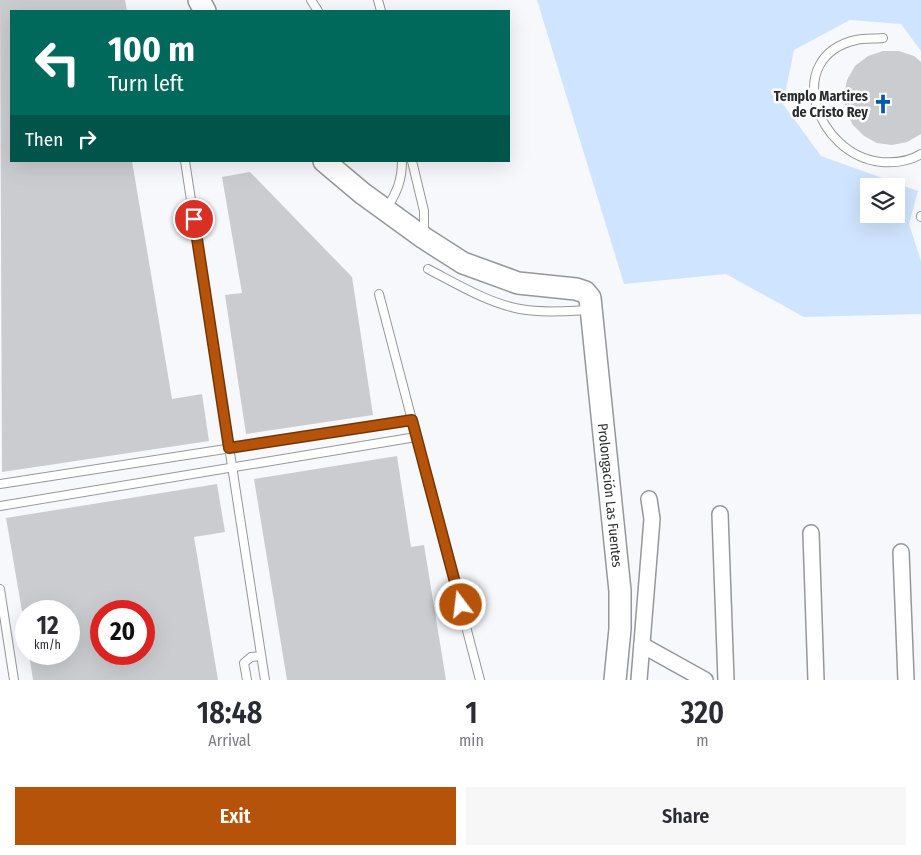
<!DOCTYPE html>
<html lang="en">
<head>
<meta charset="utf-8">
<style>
  :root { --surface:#fff; --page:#f7f7f7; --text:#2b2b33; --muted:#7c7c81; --accent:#b45309 }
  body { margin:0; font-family:"Fira Sans Condensed",sans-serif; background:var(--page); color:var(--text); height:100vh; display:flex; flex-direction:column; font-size:19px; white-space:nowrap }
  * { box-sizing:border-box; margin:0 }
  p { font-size:16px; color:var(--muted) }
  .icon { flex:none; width:28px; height:28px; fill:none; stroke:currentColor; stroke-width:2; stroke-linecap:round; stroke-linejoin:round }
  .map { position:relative; height:680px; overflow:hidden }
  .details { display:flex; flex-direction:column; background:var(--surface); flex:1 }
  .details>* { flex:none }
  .banner { position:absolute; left:10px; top:10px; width:500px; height:152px; border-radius:0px; box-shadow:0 5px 20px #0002; background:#00695c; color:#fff; overflow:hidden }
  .tools { position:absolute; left:860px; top:178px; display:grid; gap:10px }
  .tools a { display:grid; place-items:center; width:45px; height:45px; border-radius:0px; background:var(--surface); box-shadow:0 5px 20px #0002; font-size:25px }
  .speed { position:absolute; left:15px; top:600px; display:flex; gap:10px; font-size:25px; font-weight:700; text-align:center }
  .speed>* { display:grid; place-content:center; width:65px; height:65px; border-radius:50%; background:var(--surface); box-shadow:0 5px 20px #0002; line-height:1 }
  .speed small { font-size:12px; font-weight:400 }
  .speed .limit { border:8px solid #d22; background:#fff; color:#111 }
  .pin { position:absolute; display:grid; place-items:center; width:42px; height:42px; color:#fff; margin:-21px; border:2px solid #fff; border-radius:50%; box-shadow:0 1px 5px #0007 }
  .me { position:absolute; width:55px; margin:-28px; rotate:345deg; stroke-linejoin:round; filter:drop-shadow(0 0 4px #0008) }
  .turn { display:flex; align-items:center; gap:18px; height:105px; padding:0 15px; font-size:22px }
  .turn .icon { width:65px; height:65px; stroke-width:2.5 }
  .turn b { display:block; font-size:35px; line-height:42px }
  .then { display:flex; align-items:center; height:48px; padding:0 15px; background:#0003; gap:10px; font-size:19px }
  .eta { display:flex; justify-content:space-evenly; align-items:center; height:85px; text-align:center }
  .eta b { font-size:30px; font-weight:600; line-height:35px }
  .button { display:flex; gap:10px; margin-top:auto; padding:10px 15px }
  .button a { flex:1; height:58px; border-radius:0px; background:var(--accent); color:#fff; font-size:20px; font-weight:600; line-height:58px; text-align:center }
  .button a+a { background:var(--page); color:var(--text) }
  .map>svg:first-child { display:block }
  .grass { fill:#cfe4fe; fill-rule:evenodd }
  .building { fill:#cacccf; fill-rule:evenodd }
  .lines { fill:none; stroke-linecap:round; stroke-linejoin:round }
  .lane-casing { stroke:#95989a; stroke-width:10 }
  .street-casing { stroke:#95989a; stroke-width:18 }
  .secondary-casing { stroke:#95989a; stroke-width:24 }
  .lane { stroke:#fff; stroke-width:8 }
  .street { stroke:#fff; stroke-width:15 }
  .secondary { stroke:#fff; stroke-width:21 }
  .route-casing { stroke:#753606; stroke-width:12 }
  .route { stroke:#b45309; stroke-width:9 }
  .labels { text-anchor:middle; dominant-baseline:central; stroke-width:5; stroke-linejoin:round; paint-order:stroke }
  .poi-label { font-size:14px; font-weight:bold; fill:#2b2c2d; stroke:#fff; text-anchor:end }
  .street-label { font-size:14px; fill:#2b2c2d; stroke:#fff }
</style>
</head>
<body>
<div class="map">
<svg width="921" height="680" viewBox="0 0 921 680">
  <rect width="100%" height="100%" fill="#f6f8fb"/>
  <path class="grass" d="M537 0H921V51L901 24 850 20 794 50 783 104 821 156 918 191 909 224 921 261V314L804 317 726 274 624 284ZM869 186H896V214H869Z"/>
  <g class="building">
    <polygon points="0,0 125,0 127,11 11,11 11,161 132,161 172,399 202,394 209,441 2,472"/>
    <polygon points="883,51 899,51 914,56 921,62 921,134 907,142 892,145 877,143 864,136 853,125 846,112 844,96 847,80 855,66 868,56"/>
    <polygon points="250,172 352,277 373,415 246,434 225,295 242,293 222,177"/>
    <polygon points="397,456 411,547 424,545 446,680 287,680 254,479"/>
    <path d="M217 484 225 532 194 537 218 680H33L29 654H69V611H22L6 518ZM101 611H144V654H101Z"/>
  </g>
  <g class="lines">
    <defs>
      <g id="lane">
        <polyline points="311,0 318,11"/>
        <polyline points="378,0 381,11"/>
        <path d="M883 38C875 39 865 38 856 40 782 57 816 155 881 162 894 163 910 161 921 154"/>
        <polyline points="185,161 265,680"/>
        <polyline points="412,161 424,211 424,235"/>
        <path d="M387 208C397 192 402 180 402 161"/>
        <polyline points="921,216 921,217"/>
        <path d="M428 269C457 284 488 303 520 309 543 313 566 311 589 310"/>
        <polyline points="379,294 480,680"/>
        <polyline points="0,484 412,420"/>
        <polyline points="0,506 416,437"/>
        <polyline points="0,589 14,680"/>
        <polyline points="247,680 244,663 251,657 261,656"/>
      </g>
      <g id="street">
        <polyline points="720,514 726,680"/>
        <polyline points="811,533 816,680"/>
        <polyline points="901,552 906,680"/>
        <polyline points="642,645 705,680"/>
        <polyline points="639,680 652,519 649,499"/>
      </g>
      <g id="secondary">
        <polyline points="199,0 205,11"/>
        <path id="s1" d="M324 161 362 193 424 238 463 263 518 283 576 289 585 292 590 298 620 591V629L615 680"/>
      </g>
    </defs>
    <use href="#lane" class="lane-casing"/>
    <use href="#street" class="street-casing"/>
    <use href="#secondary" class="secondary-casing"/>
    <use href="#lane" class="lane"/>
    <use href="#street" class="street"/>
    <use href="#secondary" class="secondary"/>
  </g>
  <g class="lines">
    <defs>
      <polyline id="route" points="194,219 229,448 412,420 461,605"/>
    </defs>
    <use href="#route" class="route-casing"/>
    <use href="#route" class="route"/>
  </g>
  <defs>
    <symbol id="church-bare" viewBox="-9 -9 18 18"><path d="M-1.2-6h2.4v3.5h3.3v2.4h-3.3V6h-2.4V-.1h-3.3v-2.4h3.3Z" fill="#0559a7" stroke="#fff" stroke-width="2.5" paint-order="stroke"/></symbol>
  </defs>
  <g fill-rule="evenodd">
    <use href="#church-bare" x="869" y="90" width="28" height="28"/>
  </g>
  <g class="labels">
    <g class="poi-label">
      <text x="868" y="96">Templo Martires<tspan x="868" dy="16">de Cristo Rey</tspan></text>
    </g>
    <g class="street-label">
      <text stroke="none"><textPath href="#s1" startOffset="505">Prolongación Las Fuentes</textPath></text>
    </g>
  </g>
</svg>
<div class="tools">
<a><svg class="icon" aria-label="layers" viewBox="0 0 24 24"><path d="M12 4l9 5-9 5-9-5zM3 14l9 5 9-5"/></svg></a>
</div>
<div class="speed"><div>12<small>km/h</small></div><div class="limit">20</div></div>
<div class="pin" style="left:194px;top:219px;background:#d93025"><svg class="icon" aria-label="arrive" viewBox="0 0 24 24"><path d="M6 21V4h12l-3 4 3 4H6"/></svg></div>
<svg class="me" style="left:461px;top:605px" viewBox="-20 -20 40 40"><circle r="17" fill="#b45309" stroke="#fff" stroke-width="3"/><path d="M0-11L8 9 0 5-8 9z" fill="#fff"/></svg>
<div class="banner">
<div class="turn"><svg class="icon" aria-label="left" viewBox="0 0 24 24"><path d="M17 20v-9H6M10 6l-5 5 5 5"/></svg><div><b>100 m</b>Turn left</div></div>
<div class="then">Then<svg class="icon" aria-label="right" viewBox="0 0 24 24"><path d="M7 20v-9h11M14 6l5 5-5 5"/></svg></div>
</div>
</div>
<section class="details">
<div class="eta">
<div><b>18:48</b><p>Arrival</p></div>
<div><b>1</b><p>min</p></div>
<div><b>320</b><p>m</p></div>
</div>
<div class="button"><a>Exit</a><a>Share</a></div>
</section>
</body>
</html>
